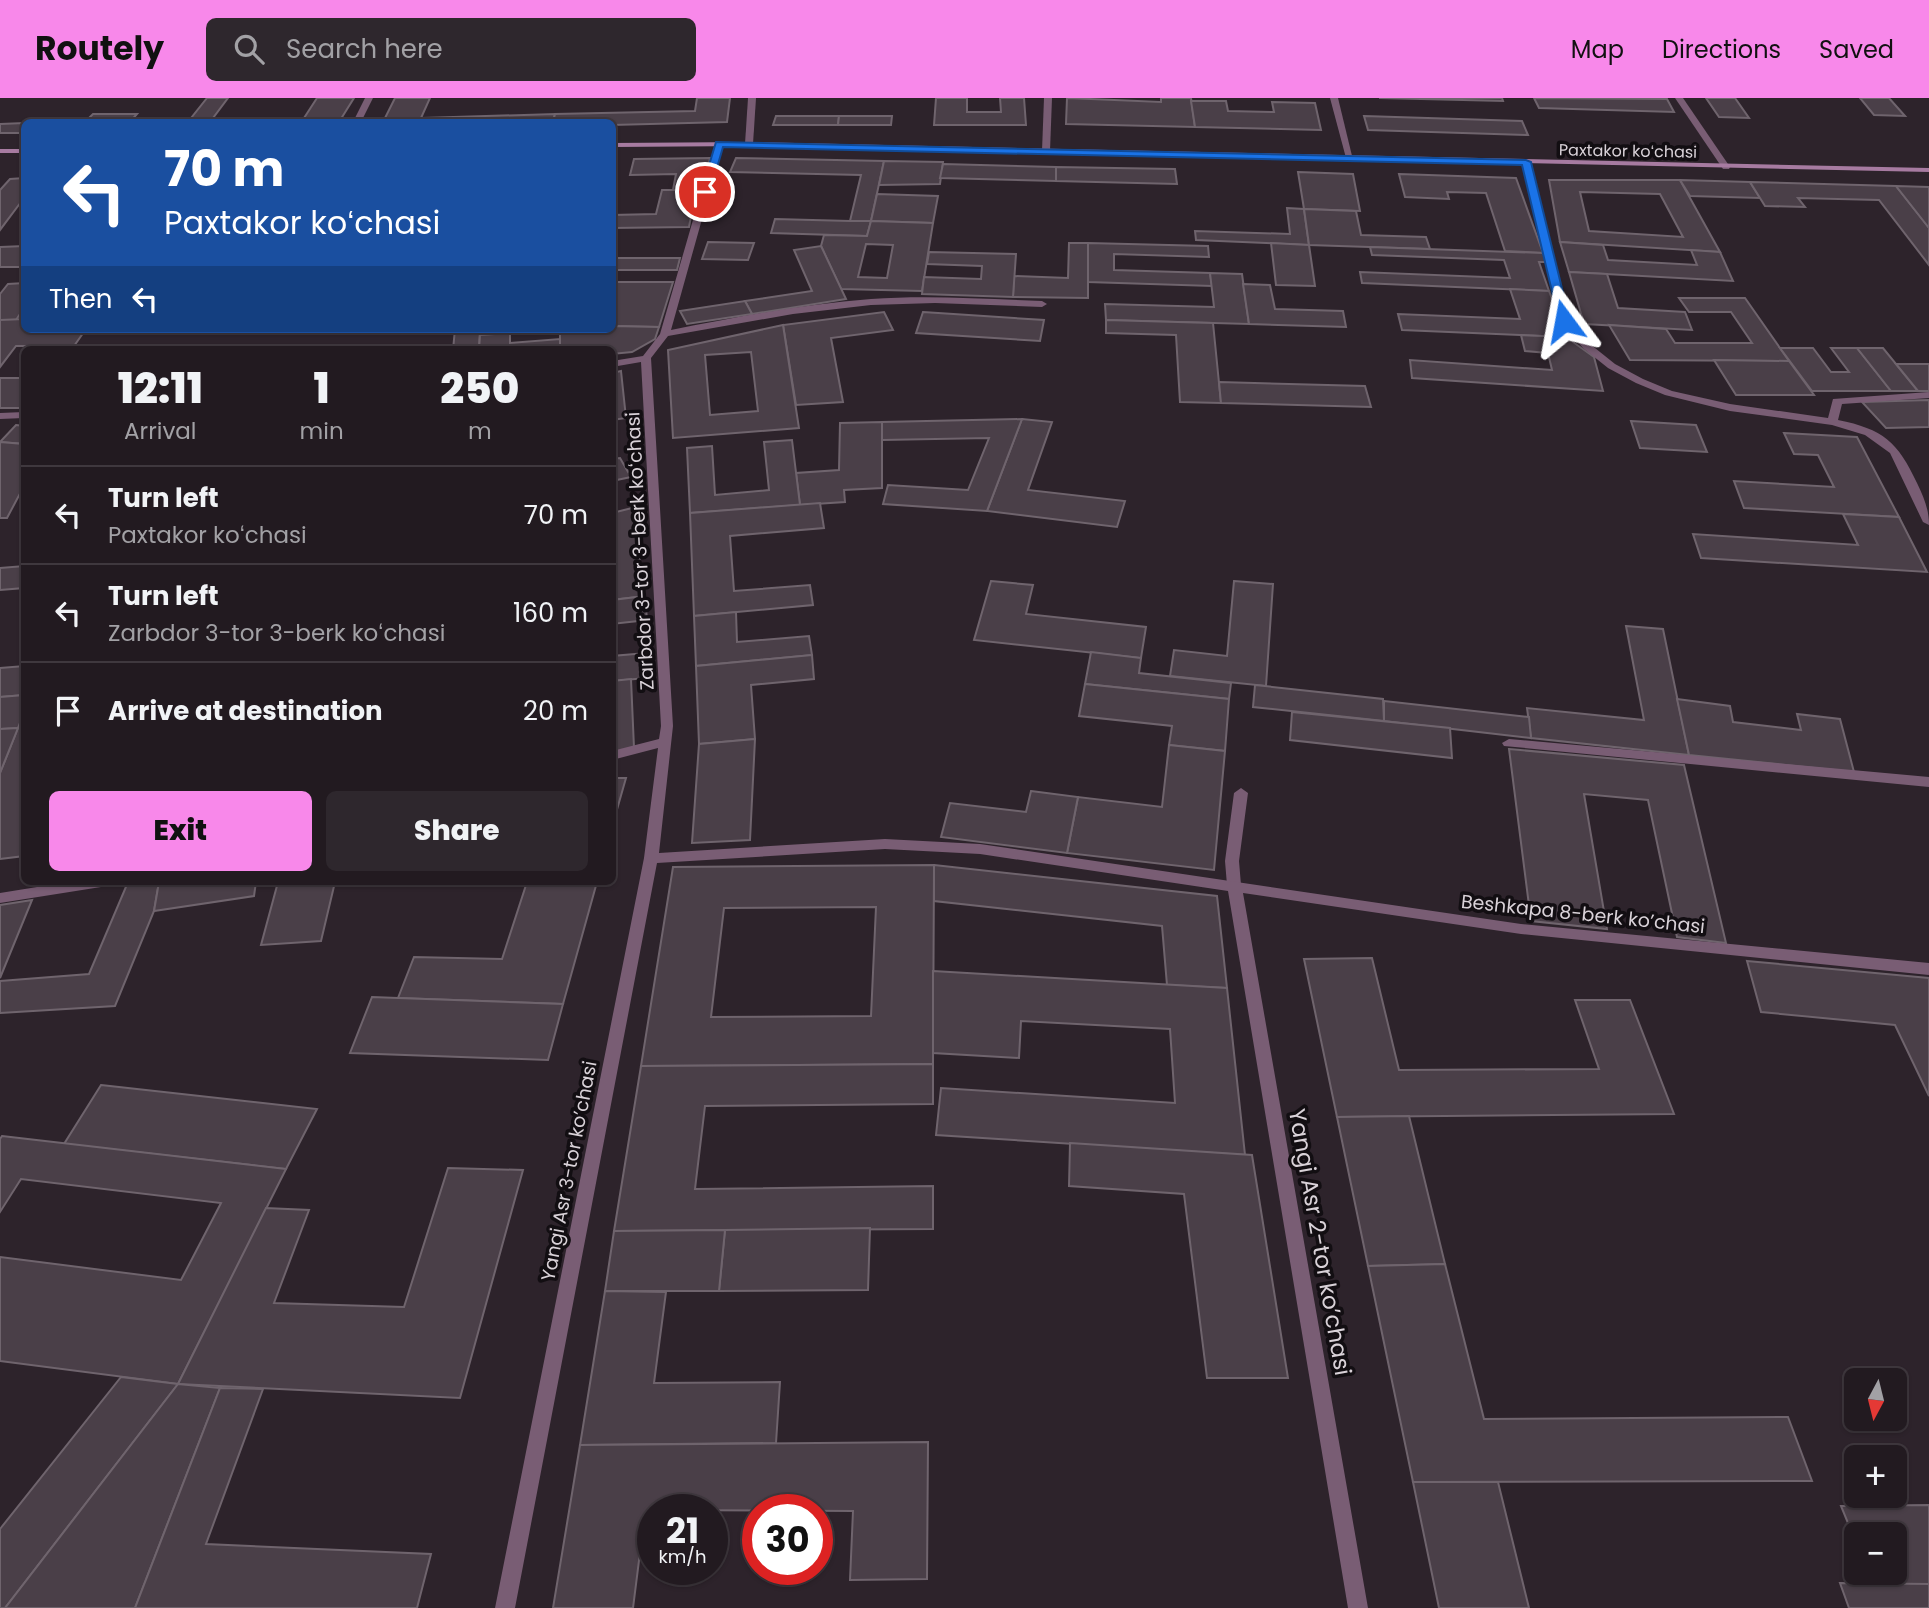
<!DOCTYPE html>
<html lang="en">
<head>
<meta charset="utf-8">
<style>
  :root { --surface:#221a20; --page:#2e272d; --text:#f1f3f6; --muted:#a2a1a5; --line:#3f383e; --accent:#f888ea }
  body { margin:0; font-family:Poppins,sans-serif; background:var(--page); color:var(--text); height:100vh; display:flex; flex-direction:column; font-size:26px; white-space:nowrap }
  * { box-sizing:border-box; margin:0 }
  p { font-size:23px; color:var(--muted) }
  .icon { flex:none; width:38px; height:38px; fill:none; stroke:currentColor; stroke-width:2; stroke-linecap:round; stroke-linejoin:round }
  .map { position:relative; flex:1; overflow:hidden }
  .details { position:absolute; left:21px; top:248px; width:595px; height:539px; display:flex; flex-direction:column; background:var(--surface); border-radius:10px; box-shadow:0 2px 5px #0004,0 0 0 2px var(--line) }
  .details>* { flex:none }
  .top-card { position:absolute; left:21px; top:21px; width:595px; height:214px; border-radius:10px; box-shadow:0 2px 5px #0004,0 0 0 2px var(--line); background:#1a4fa0; color:#fff; overflow:hidden }
  .needle { width:46px; rotate:187deg }
  .controls { position:absolute; left:1844px; top:1270px; display:grid; gap:14px }
  .controls a { display:grid; place-items:center; width:63px; height:63px; border-radius:10px; background:var(--surface); box-shadow:0 2px 5px #0004,0 0 0 2px var(--line); font-size:35px }
  .speed { position:absolute; left:637px; top:1396px; display:flex; gap:14px; font-size:35px; font-weight:700; text-align:center }
  .speed>* { display:grid; place-content:center; width:91px; height:91px; border-radius:50%; background:var(--surface); box-shadow:0 2px 5px #0004,0 0 0 2px var(--line); line-height:1 }
  .speed small { font-size:18px; font-weight:400 }
  .speed .limit { border:10px solid #d22; background:#fff; color:#111 }
  .pin { position:absolute; display:grid; place-items:center; width:60px; height:60px; color:#fff; margin:-30px; border:4px solid #fff; border-radius:50%; box-shadow:0 2px 7px #0007 }
  .me { position:absolute; width:77px; margin:-38px; rotate:347deg; stroke-linejoin:round; filter:drop-shadow(0 0 5px #0008) }
  .turn { display:flex; align-items:center; gap:24px; height:147px; padding:0 28px; font-size:32px }
  .turn .icon { width:91px; height:91px; stroke-width:2.5 }
  .turn b { display:block; font-size:49px; line-height:60px }
  .then { display:flex; align-items:center; height:66px; padding:0 28px; background:#0003; gap:14px; font-size:26px }
  .eta { display:flex; justify-content:space-evenly; align-items:center; height:119px; text-align:center }
  .eta b { font-size:42px; font-weight:800; line-height:49px }
  .action { display:flex; gap:14px; margin-top:auto; padding:14px 28px }
  .action a { flex:1; height:80px; border-radius:10px; background:var(--accent); color:#111; font-size:28px; font-weight:800; line-height:80px; text-align:center }
  .action a+a { background:var(--page); color:var(--text) }
  ul { padding:0; list-style:none }
  li { display:flex; align-items:center; gap:21px; height:98px; padding:0 28px; border-top:2px solid var(--line) }
  li div { flex:1 }
  li b { display:block; font-size:26px }
  li em { font-style:normal }
  header { display:flex; align-items:center; gap:42px; box-sizing:border-box; height:98px; padding:0 35px; background:var(--accent); color:#111 }
  header strong { font-size:33px }
  nav { display:flex; gap:38px; margin-inline-start:auto; font-size:24px }
  .search { width:490px; height:63px; background:var(--page); display:flex; align-items:center; gap:18px; box-sizing:border-box; padding:0 24px; border-radius:10px; color:var(--muted); font-size:26px }
  .map>svg:first-child { display:block }
  .building { fill:#4a3f48; stroke:#6f646d; stroke-width:2; fill-rule:evenodd }
  .lines { fill:none; stroke-linecap:round; stroke-linejoin:round }
  .service { fill:#795d74; fill-rule:evenodd }
  .minor { fill:#795d74; fill-rule:evenodd }
  .secondary { fill:#a77ba1; fill-rule:evenodd }
  .route { fill:#1a73e8; stroke:#114b97; stroke-width:2 }
  .labels { text-anchor:middle; dominant-baseline:central; stroke-width:7; stroke-linejoin:round; paint-order:stroke }
  .far-street-label { font-size:16px; fill:#d9d2d8; stroke:#120e12 }
  .street-label { font-size:19px; fill:#d9d2d8; stroke:#120e12 }
  .near-street-label { font-size:23px; fill:#d9d2d8; stroke:#120e12 }
</style>
</head>
<body>
<header>
<strong>Routely</strong>
<div class="search"><svg class="icon" aria-label="search" viewBox="0 0 24 24"><circle cx="10" cy="10" r="6"/><path d="M15 15l6 6"/></svg>Search here</div>
<nav><a>Map</a><a>Directions</a><a>Saved</a></nav>
</header>
<div class="map">
<svg width="1929" height="1510" viewBox="0 0 1929 1510">
  <rect width="100%" height="100%" fill="#2d232b"/>
  <g class="building">
    <polygon points="207,0 228,0 210,24 130,24 133,21 191,20"/>
    <polygon points="317,0 354,0 339,24 210,24 212,21 304,20"/>
    <polygon points="395,0 430,0 421,20 555,16 553,24 383,24"/>
    <polygon points="697,0 730,0 727,24 612,27 612,24 553,24 555,16 695,13"/>
    <polygon points="936,0 967,0 967,14 1001,14 1000,0 1024,0 1026,27 934,27"/>
    <polygon points="1067,0 1161,4 1161,0 1191,0 1195,29 1066,26"/>
    <polygon points="1379,0 1502,0 1503,3"/>
    <polygon points="1534,0 1667,1 1674,14 1539,10"/>
    <polygon points="1706,0 1735,0 1749,20 1719,19"/>
    <polygon points="1860,0 1889,0 1905,18 1874,17"/>
    <polygon points="1191,3 1226,3 1228,13 1274,14 1272,4 1315,5 1321,32 1195,29"/>
    <polygon points="93,16 137,16 130,24 85,24"/>
    <polygon points="776,18 839,18 838,27 773,27"/>
    <polygon points="839,18 892,18 891,27 838,27"/>
    <polygon points="1364,18 1522,23 1528,37 1368,32"/>
    <polygon points="24,25 24,35 0,35 0,26"/>
    <polygon points="710,60 704,92 673,92 676,76 630,77 634,61"/>
    <polygon points="736,60 884,63 871,123 850,123 861,77 730,74"/>
    <polygon points="884,63 943,64 940,86 879,87"/>
    <polygon points="943,66 1056,69 1056,83 940,80"/>
    <polygon points="1056,69 1175,71 1177,86 1056,83"/>
    <polygon points="1298,74 1353,76 1360,113 1304,111"/>
    <polygon points="1399,76 1516,80 1543,155 1505,153 1486,95 1447,94 1449,101 1405,99"/>
    <polygon points="24,80 24,100 0,132 0,92 10,81"/>
    <path d="M1549 82H1680L1720 154 1560 144ZM1580 94 1660 96 1683 139 1589 133Z"/>
    <polygon points="1680,82 1750,84 1760,100 1690,98"/>
    <polygon points="1750,84 1896,88 1929,130 1929,167 1879,102 1798,100 1805,109 1765,108"/>
    <polygon points="1896,88 1929,89 1929,130"/>
    <polygon points="662,92 696,92 689,129 612,130 612,117 656,116"/>
    <polygon points="877,96 938,98 933,125 871,123"/>
    <polygon points="1287,110 1304,111 1309,147 1196,142 1195,133 1290,136"/>
    <polygon points="1304,111 1356,113 1361,137 1426,139 1430,151 1309,147"/>
    <polygon points="775,121 850,123 871,123 867,138 771,135"/>
    <path d="M871 123 933 125 922 193 841 191 821 148 824 137 867 138ZM866 146 893 147 887 180 858 179Z"/>
    <polygon points="708,144 754,145 748,162 702,161"/>
    <polygon points="1560,144 1603,147 1608,162 1697,167 1691,152 1720,154 1733,183 1569,174"/>
    <polygon points="1069,145 1088,145 1088,200 1013,199 1014,178 1068,180"/>
    <polygon points="1088,145 1208,148 1209,159 1114,156 1114,172 1210,175 1212,188 1088,184"/>
    <polygon points="1271,145 1309,147 1315,188 1276,187"/>
    <polygon points="24,148 24,163 21,169 0,169 0,149"/>
    <polygon points="821,148 846,201 752,216 745,203 812,193 794,152"/>
    <polygon points="1370,149 1543,155 1547,164 1539,164 1549,193 1362,185 1360,174 1510,180 1504,162 1372,157"/>
    <polygon points="929,154 1016,156 1013,199 922,196 924,179 981,181 982,168 927,166"/>
    <polygon points="612,160 680,160 677,172 614,172 612,177"/>
    <polygon points="1569,174 1607,176 1618,210 1685,214 1692,232 1584,226"/>
    <polygon points="1210,175 1242,176 1249,226 1106,222 1105,206 1214,209"/>
    <polygon points="612,184 673,184 659,229 612,228"/>
    <polygon points="24,185 24,210 16,222 0,222 0,196 8,186"/>
    <polygon points="1243,186 1270,187 1275,211 1343,213 1346,229 1249,226"/>
    <polygon points="1510,191 1549,193 1566,239 1402,232 1398,216 1520,221"/>
    <polygon points="1679,200 1745,200 1789,263 1630,262 1609,227 1666,231 1675,245 1752,245 1731,214 1689,214"/>
    <polygon points="745,203 752,216 687,226 680,213"/>
    <polygon points="884,214 893,232 831,240 843,304 796,307 783,227"/>
    <polygon points="923,214 1044,222 1040,243 916,235"/>
    <polygon points="24,221 24,231 86,231 74,248 16,248 0,269 0,222"/>
    <polygon points="1106,222 1213,225 1221,305 1180,304 1176,237 1106,235"/>
    <path d="M783 227 799 330 673 340 668 252ZM751 254 758 313 710 317 705 257Z"/>
    <polygon points="612,228 659,229 655,241 632,254 612,256 612,252 560,252 560,231 612,231"/>
    <polygon points="455,231 480,231 479,252 453,252"/>
    <polygon points="510,235 510,245 560,241 560,252 479,252 480,237"/>
    <polygon points="1521,237 1566,239 1594,259 1603,293 1412,280 1410,262 1552,272 1548,255 1525,253"/>
    <polygon points="1780,250 1813,250 1831,274 1849,274 1831,250 1857,250 1891,293 1812,293"/>
    <polygon points="1857,250 1883,250 1918,293 1891,293"/>
    <polygon points="1714,262 1789,263 1814,297 1736,297"/>
    <polygon points="1896,266 1929,266 1929,293 1918,293"/>
    <polygon points="621,273 626,320 612,322 612,275"/>
    <rect x="0" y="280" width="24" height="30"/>
    <polygon points="1219,284 1365,288 1371,309 1221,305"/>
    <polygon points="1929,302 1929,329 1886,330 1862,304"/>
    <polygon points="1022,321 1052,324 1028,392 1125,403 1117,429 987,413"/>
    <polygon points="1022,321 987,413 883,406 888,387 968,392 989,340 882,342 882,324"/>
    <polygon points="1631,323 1696,327 1707,354 1640,350"/>
    <polygon points="882,324 882,390 844,392 845,404 800,407 796,375 839,372 840,325"/>
    <polygon points="16,327 24,328 24,346 0,344"/>
    <polygon points="1784,335 1857,339 1899,419 1744,410 1734,383 1834,389 1818,357 1794,356"/>
    <polygon points="792,342 800,407 690,415 687,350 712,348 715,397 769,392 764,344"/>
    <polygon points="0,344 24,346 24,388 7,420 0,420"/>
    <polygon points="620,360 631,379 612,383 612,361"/>
    <polygon points="820,405 824,430 730,438 734,493 810,487 813,507 694,518 690,415"/>
    <polygon points="632,410 645,498 612,502 612,415"/>
    <polygon points="1843,416 1899,419 1927,474 1701,460 1693,436 1858,447"/>
    <polygon points="24,468 24,490 0,492 0,470"/>
    <polygon points="991,483 1033,487 1026,516 1146,529 1141,560 974,542"/>
    <polygon points="1234,483 1273,486 1266,588 1170,578 1174,552 1227,558"/>
    <polygon points="645,498 647,522 612,526 612,502"/>
    <polygon points="736,514 737,544 809,538 812,557 696,568 694,518"/>
    <polygon points="1626,528 1663,531 1689,657 1531,640 1527,610 1644,622"/>
    <polygon points="1091,554 1141,560 1139,575 1231,585 1229,601 1085,586"/>
    <polygon points="646,555 647,580 612,583 612,558"/>
    <polygon points="812,557 814,581 751,587 755,641 699,646 696,568"/>
    <polygon points="24,568 24,597 0,599 0,570"/>
    <polygon points="631,581 634,650 612,656 612,583"/>
    <polygon points="1085,586 1229,601 1225,653 1169,647 1172,628 1079,618"/>
    <polygon points="1255,587 1383,601 1384,623 1253,609"/>
    <polygon points="24,597 24,614 18,630 0,631 0,599"/>
    <polygon points="1677,601 1730,608 1733,624 1801,632 1797,616 1840,621 1854,674 1689,657"/>
    <polygon points="1384,603 1529,619 1531,640 1384,623"/>
    <polygon points="1292,614 1450,630 1452,660 1290,642"/>
    <polygon points="24,629 24,758 0,761 0,675 18,630"/>
    <polygon points="18,630 0,675 0,631"/>
    <polygon points="755,641 750,742 692,745 699,646"/>
    <polygon points="1169,647 1225,653 1214,772 1067,755 1078,699 1162,709"/>
    <polygon points="1509,651 1684,667 1726,845 1677,839 1648,702 1584,696 1607,831 1531,823"/>
    <polygon points="612,680 626,680 612,729"/>
    <polygon points="1031,693 1078,699 1067,755 941,739 950,705 1026,714"/>
    <path d="M934 767 933 966 641 968 673 769ZM876 809 871 918 711 919 724 810Z"/>
    <polygon points="934,767 1217,798 1227,890 1167,887 1162,828 934,803"/>
    <polygon points="128,784 159,784 154,813 115,908 0,915 0,883 89,876"/>
    <polygon points="159,784 256,784 254,798 154,813"/>
    <polygon points="278,784 335,784 321,843 261,847"/>
    <polygon points="527,784 597,784 563,906 398,900 414,859 502,861"/>
    <polygon points="32,802 0,880 0,807"/>
    <polygon points="1372,860 1399,972 1599,971 1575,902 1630,902 1674,1016 1337,1019 1304,861"/>
    <polygon points="1747,863 1929,880 1929,998 1895,927 1761,914"/>
    <polygon points="933,873 1227,890 1245,1057 936,1037 941,990 1175,1005 1170,931 1021,923 1019,960 933,955"/>
    <polygon points="372,899 398,900 563,906 548,962 350,955"/>
    <polygon points="933,966 933,1006 705,1008 695,1091 933,1088 933,1131 614,1133 641,968"/>
    <polygon points="101,987 317,1011 286,1071 64,1046"/>
    <polygon points="1409,1018 1445,1166 1368,1168 1337,1019"/>
    <polygon points="2,1038 286,1071 178,1286 0,1263 0,1159 181,1182 221,1105 21,1081 0,1114 0,1041"/>
    <polygon points="1070,1045 1252,1057 1288,1280 1207,1280 1184,1096 1069,1088"/>
    <polygon points="448,1070 523,1072 460,1300 178,1286 266,1110 309,1112 274,1205 404,1209"/>
    <polygon points="870,1130 868,1192 719,1193 725,1132"/>
    <polygon points="725,1132 719,1193 605,1193 614,1133"/>
    <polygon points="1445,1166 1484,1321 1788,1319 1812,1383 1413,1384 1368,1168"/>
    <polygon points="605,1193 666,1194 654,1285 780,1284 776,1345 580,1347"/>
    <polygon points="121,1279 178,1286 5,1510 0,1510 0,1431"/>
    <polygon points="178,1286 220,1290 135,1510 5,1510"/>
    <polygon points="220,1290 263,1291 206,1446 431,1456 417,1510 135,1510"/>
    <polygon points="928,1344 927,1481 850,1482 853,1413 653,1412 653,1415 645,1415 633,1510 553,1510 580,1347"/>
    <polygon points="1413,1384 1498,1384 1529,1510 1439,1510"/>
    <polygon points="1929,1407 1929,1486 1872,1486 1868,1475 1895,1475 1895,1437 1857,1437 1857,1447 1841,1408"/>
    <polygon points="1840,1485 1929,1486 1929,1510 1849,1510"/>
  </g>
  <g class="lines">
    <polygon class="service" points="1241,690 1248,695 1239,763 1241,787 1234,792 1227,787 1225,763 1234,695"/>
    <g class="minor">
      <polygon points="365,0 373,0 361,24 353,24"/>
      <polygon points="748,0 756,0 753,46 749,48 745,46"/>
      <polygon points="1044,0 1052,0 1050,53 1046,55 1042,53"/>
      <polygon points="1330,0 1338,0 1353,62 1346,60"/>
      <polygon points="1675,0 1683,0 1730,69 1729,71 1723,71"/>
      <path d="M719 44 723 46 671 232C737 219 804 206 871 201 928 197 985 201 1042 203L1047 206 1042 209 935 205 871 207 793 216 668 238 651 260 673 628 659 755 885 741 980 746 1521 826 1929 865V877L1521 836 1243 795 1368 1510H1348L1228 793 980 756 885 751 657 765 515 1510H495L644 760 658 650 612 662V653L659 641 661 628 641 264 612 269V263L643 258 660 236 715 46Z"/>
      <path d="M1523 62 1530 64 1569 222 1590 246 1615 266 1643 281 1672 293 1730 306 1828 320 1833 301 1929 294V300L1842 306 1838 322C1883 331 1898 344 1917 385 1924 400 1929 411 1929 427L1923 424 1890 355 1865 337 1832 327 1730 313 1665 297 1636 285 1608 270 1583 250 1559 223Z"/>
      <polygon points="24,314 24,320 0,321 0,315"/>
      <polygon points="1509,641 1929,679 1929,689 1504,648 1502,645"/>
      <polygon points="68,784 108,784 101,789 0,805 0,795"/>
    </g>
    <g class="secondary">
      <polygon points="749,44 1929,70 1929,74 749,48 612,49 612,45"/>
      <rect x="0" y="51" width="24" height="4"/>
    </g>
  </g>
  <polygon class="route" points="716,44 1526,62 1531,64 1570,223 1564,227 1559,223 1522,67 723,49 710,94 705,97 701,94"/>
  <g class="labels">
    <g class="far-street-label">
      <text transform="translate(1628 53) rotate(1)">Paxtakor koʻchasi</text>
    </g>
    <g class="street-label">
      <text transform="translate(640 453) rotate(-93)">Zarbdor 3-tor 3-berk koʻchasi</text>
      <text transform="translate(1583 816) rotate(6)">Beshkapa 8-berk koʼchasi</text>
      <text transform="translate(569 1073) rotate(-79)">Yangi Asr 3-tor koʼchasi</text>
    </g>
    <g class="near-street-label">
      <text transform="translate(1320 1144) rotate(80)">Yangi Asr 2-tor koʼchasi</text>
    </g>
  </g>
</svg>
<div class="controls">
<a><svg class="needle" viewBox="-14 -14 28 28"><path d="M0-13l5 13h-10z" fill="#e53935"/><path d="M0 13l5-13h-10z" fill="#a2a1a5"/></svg></a>
<a>+</a>
<a>−</a>
</div>
<div class="speed"><div>21<small>km/h</small></div><div class="limit">30</div></div>
<div class="pin" style="left:705px;top:94px;background:#d93025"><svg class="icon" aria-label="arrive" viewBox="0 0 24 24"><path d="M6 21V4h12l-3 4 3 4H6"/></svg></div>
<svg class="me" style="left:1564px;top:223px" viewBox="-20 -20 40 40"><path d="M0-17L14 15 0 8-14 15z" fill="#1a73e8" stroke="#fff" stroke-width="4"/></svg>
<div class="top-card">
<div class="turn"><svg class="icon" aria-label="left" viewBox="0 0 24 24"><path d="M17 20v-9H6M10 6l-5 5 5 5"/></svg><div><b>70 m</b>Paxtakor koʻchasi</div></div>
<div class="then">Then<svg class="icon" aria-label="left" viewBox="0 0 24 24"><path d="M17 20v-9H6M10 6l-5 5 5 5"/></svg></div>
</div>
<section class="details">
<div class="eta">
<div><b>12:11</b><p>Arrival</p></div>
<div><b>1</b><p>min</p></div>
<div><b>250</b><p>m</p></div>
</div>
<ul>
<li><svg class="icon" aria-label="left" viewBox="0 0 24 24"><path d="M17 20v-9H6M10 6l-5 5 5 5"/></svg><div><b>Turn left</b><p>Paxtakor koʻchasi</p></div><em>70 m</em></li>
<li><svg class="icon" aria-label="left" viewBox="0 0 24 24"><path d="M17 20v-9H6M10 6l-5 5 5 5"/></svg><div><b>Turn left</b><p>Zarbdor 3-tor 3-berk koʻchasi</p></div><em>160 m</em></li>
<li><svg class="icon" aria-label="arrive" viewBox="0 0 24 24"><path d="M6 21V4h12l-3 4 3 4H6"/></svg><div><b>Arrive at destination</b></div><em>20 m</em></li>
</ul>
<div class="action"><a>Exit</a><a>Share</a></div>
</section>
</div>
</body>
</html>
